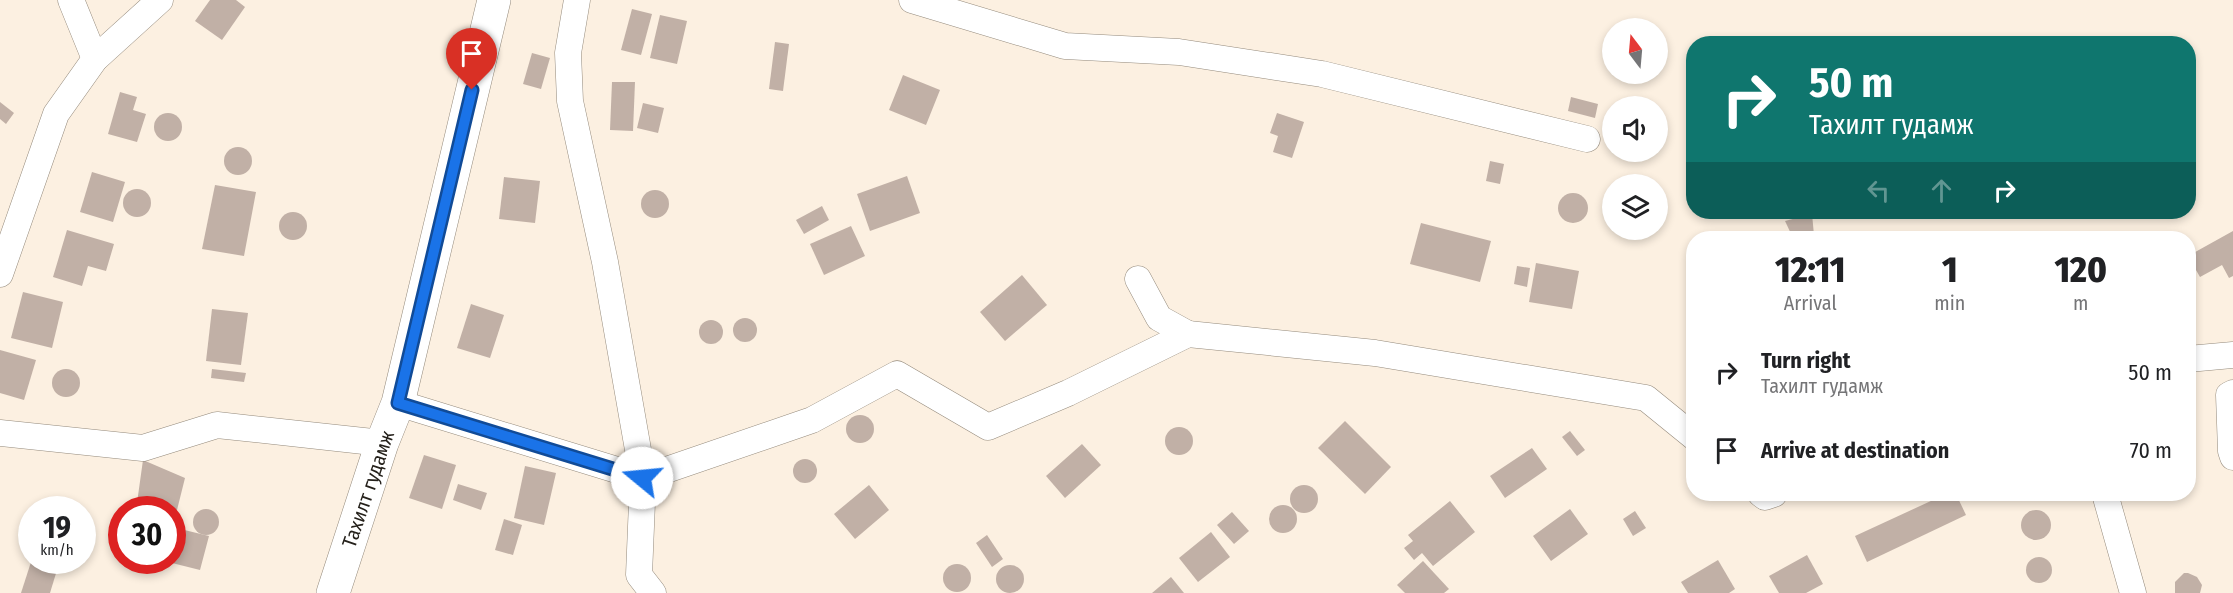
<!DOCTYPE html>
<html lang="en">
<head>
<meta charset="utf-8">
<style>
  :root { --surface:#fff; --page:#f6f6f6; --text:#202124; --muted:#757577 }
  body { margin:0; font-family:"Fira Sans Condensed",sans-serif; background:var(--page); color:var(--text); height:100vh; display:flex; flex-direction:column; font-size:22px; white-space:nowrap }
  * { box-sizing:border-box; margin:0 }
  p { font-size:20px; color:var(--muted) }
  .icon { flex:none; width:33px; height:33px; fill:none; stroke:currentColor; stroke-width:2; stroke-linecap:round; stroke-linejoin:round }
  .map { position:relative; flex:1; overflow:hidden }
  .drawer { position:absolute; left:1686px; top:231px; width:510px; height:270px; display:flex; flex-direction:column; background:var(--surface); border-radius:24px; box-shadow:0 3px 9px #0003 }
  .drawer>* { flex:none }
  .hud { position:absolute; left:1686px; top:36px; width:510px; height:183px; border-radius:24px; box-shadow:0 3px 9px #0003; background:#0f766e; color:#fff; overflow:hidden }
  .needle { width:39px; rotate:344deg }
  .tools { position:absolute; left:1602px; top:18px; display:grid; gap:12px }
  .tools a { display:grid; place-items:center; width:66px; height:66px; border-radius:50%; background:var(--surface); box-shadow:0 3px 9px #0003; font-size:30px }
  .speed { position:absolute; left:18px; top:496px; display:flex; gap:12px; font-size:30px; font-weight:700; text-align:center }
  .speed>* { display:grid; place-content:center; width:78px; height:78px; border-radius:50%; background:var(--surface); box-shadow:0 3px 9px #0003; line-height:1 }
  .speed small { font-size:15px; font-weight:400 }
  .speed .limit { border:9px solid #d22; background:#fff; color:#111 }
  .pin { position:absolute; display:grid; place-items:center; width:51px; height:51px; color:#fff; margin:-62px -26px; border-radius:50% 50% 50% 0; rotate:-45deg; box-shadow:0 0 6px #0007 }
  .pin .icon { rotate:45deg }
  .me { position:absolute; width:66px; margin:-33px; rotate:287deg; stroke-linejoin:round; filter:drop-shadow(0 0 4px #0008) }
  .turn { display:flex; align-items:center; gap:21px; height:126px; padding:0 24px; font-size:27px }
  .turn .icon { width:78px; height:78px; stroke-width:2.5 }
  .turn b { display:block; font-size:42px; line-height:51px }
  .lanes { display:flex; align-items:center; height:57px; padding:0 24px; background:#0003; justify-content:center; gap:30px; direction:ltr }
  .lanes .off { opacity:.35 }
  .eta { display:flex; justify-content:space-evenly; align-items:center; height:102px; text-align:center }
  .eta b { font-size:36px; font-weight:800; line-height:42px }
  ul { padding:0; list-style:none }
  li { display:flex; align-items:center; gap:18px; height:78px; padding:0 24px }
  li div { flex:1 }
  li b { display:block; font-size:22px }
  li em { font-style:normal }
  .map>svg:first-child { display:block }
  .building { fill:#c1b0a6 }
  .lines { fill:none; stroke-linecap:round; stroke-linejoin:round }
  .minor-casing { stroke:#948a7c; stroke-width:27 }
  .secondary-casing { stroke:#948a7c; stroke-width:34 }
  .minor { stroke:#fff; stroke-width:26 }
  .secondary { stroke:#fff; stroke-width:33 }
  .route-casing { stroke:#114b97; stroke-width:15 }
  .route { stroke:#1a73e8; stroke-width:10 }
  .labels { text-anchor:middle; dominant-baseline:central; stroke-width:4.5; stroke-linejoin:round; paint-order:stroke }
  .street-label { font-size:20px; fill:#25211b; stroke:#fff }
</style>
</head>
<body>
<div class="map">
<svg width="2233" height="593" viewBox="0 0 2233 593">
  <rect width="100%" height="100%" fill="#fcf0e1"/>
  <g class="building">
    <polygon points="210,0 236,0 245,7 222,40 195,21"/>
    <polygon points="632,9 652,14 641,55 621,50"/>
    <polygon points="660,15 687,21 677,64 650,58"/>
    <polygon points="775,42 789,44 783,91 769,89"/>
    <polygon points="532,53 550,58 541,89 523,84"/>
    <polygon points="903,75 940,90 926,125 889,110"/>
    <polygon points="612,82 635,82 633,131 610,130"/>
    <polygon points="120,92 137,97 133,110 146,114 137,142 108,134"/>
    <polygon points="1571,97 1598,104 1595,118 1568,111"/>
    <polygon points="0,102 14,113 6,124 0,119"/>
    <polygon points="643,103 664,108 658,133 637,128"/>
    <circle cx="168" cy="127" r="14"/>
    <polygon points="1277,113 1304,122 1292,158 1273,152 1278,136 1270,133"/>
    <circle cx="238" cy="161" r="14"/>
    <polygon points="1490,161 1504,164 1500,184 1486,181"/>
    <polygon points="92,172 125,182 113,222 80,212"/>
    <polygon points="907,176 920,213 870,231 857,194"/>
    <polygon points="504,177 540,181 535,223 499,219"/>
    <polygon points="215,185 256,192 244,256 202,249"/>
    <circle cx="137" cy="203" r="14"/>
    <circle cx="655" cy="204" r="14"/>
    <circle cx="1573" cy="208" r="15"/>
    <polygon points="822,206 829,220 804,234 796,220"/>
    <circle cx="293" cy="226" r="14"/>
    <polygon points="1812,214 1814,235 1809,238 1793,238 1785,221"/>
    <polygon points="1421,223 1491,241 1480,282 1410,264"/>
    <polygon points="851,226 865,256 824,275 810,244"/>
    <polygon points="67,230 114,244 106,271 88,266 82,286 53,277"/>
    <polygon points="2233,231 2233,276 2229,278 2222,265 2200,277 2188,256"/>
    <polygon points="1536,263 1579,271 1572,309 1529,302"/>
    <polygon points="1517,266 1530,268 1527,287 1514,284"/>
    <polygon points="1022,275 1047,305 1005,341 980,312"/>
    <polygon points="23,292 63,302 52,348 11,338"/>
    <polygon points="471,304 504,315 490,358 457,348"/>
    <polygon points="212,309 248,313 241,365 206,361"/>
    <circle cx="745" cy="330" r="12"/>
    <circle cx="711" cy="332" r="12"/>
    <polygon points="0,350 36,360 24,400 0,393"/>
    <circle cx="66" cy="383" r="14"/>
    <polygon points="212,369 246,373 244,382 211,378"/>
    <circle cx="860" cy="429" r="14"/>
    <polygon points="1345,421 1391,467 1365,494 1318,448"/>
    <circle cx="1179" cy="441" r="14"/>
    <polygon points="1570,431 1585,450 1577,456 1562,437"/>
    <polygon points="1082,444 1101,465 1065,498 1046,476"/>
    <polygon points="1532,448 1547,469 1505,498 1490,476"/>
    <polygon points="424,455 456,465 442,509 409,498"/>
    <circle cx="805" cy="471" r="12"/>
    <polygon points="143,460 185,478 173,526 172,510 136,510"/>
    <polygon points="525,466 556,473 544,525 514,518"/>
    <polygon points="458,484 487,493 481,510 453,500"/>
    <circle cx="1304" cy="499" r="14"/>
    <polygon points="869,485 889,510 855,539 834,514"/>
    <polygon points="1946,494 1956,494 1966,515 1867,562 1855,536"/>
    <polygon points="1450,501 1475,532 1433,566 1422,553 1414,560 1404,548 1413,541 1408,535"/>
    <circle cx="1283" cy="519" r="14"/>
    <polygon points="1570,509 1588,534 1551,561 1533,536"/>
    <circle cx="206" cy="522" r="13"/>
    <circle cx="2036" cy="525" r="15"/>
    <polygon points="1635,511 1646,528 1633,536 1623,519"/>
    <polygon points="1232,512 1249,531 1234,544 1217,525"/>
    <polygon points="504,519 522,525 513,555 495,550"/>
    <polygon points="172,527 209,536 200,570 168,562 172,561"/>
    <polygon points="1211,532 1230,557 1198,582 1179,558"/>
    <polygon points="987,535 1003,559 992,567 976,543"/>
    <polygon points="1807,555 1823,584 1806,593 1779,593 1769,576"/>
    <circle cx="2039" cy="570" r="13"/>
    <polygon points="1718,560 1735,589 1729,593 1688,593 1681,582"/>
    <polygon points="1423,561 1449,589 1444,593 1405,593 1397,585"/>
    <polygon points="31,562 57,570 50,593 21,593"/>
    <circle cx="957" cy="578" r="14"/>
    <circle cx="1010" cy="579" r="14"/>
    <polygon points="2184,573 2188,573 2197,577 2202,585 2200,593 2175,593 2175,582"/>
    <polygon points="1171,577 1184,593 1152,593"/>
  </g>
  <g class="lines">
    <defs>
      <g id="minor">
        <polyline points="71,0 95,59"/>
        <polyline points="577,0 568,53 570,101 605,262 643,478 639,575 653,593"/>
        <polyline points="912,0 1065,46 1179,52 1322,74 1587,139"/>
        <polyline points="0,274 56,114 95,59 160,0"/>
        <polyline points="1138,279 1159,318 1188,334"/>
        <polyline points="2188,359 2233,355"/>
        <polyline points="2233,393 2229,395 2231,451 2233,457"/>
        <polyline points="398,403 643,478 812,420 897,374 988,427 1068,393 1188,334 1375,353 1646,398 1694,437"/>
        <polyline points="0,433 143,448 217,425 382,443"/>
        <polyline points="1761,494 1765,497 1774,494"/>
        <polyline points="2105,494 2133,593"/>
      </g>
      <polyline id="secondary" points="333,593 382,443 398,403 494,0"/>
    </defs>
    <use href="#minor" class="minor-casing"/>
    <use href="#secondary" class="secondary-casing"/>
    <use href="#minor" class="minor"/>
    <use href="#secondary" class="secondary"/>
  </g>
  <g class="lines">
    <defs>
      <polyline id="route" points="472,90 398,403 642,478"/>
    </defs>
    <use href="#route" class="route-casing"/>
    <use href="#route" class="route"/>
  </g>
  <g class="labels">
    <g class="street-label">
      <text transform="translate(368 489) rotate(-71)">Тахилт гудамж</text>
    </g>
  </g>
</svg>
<div class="tools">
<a><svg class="needle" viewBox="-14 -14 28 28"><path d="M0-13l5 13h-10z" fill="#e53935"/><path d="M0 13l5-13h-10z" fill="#757577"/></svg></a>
<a><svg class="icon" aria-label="sound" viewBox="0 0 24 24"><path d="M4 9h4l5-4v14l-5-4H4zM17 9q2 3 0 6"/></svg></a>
<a><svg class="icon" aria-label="layers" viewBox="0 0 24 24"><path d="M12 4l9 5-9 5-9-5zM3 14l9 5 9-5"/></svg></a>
</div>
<div class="speed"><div>19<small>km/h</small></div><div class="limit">30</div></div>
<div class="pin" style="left:472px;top:90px;background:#d93025"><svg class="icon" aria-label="arrive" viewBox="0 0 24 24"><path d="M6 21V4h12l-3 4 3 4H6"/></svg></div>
<svg class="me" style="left:642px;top:478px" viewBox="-20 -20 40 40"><circle r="19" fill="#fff"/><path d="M0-13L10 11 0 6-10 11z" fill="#1a73e8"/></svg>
<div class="hud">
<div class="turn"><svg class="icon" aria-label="right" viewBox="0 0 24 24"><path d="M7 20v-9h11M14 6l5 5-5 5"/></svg><div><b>50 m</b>Тахилт гудамж</div></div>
<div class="lanes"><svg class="icon off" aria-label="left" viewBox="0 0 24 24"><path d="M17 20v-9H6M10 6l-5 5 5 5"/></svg><svg class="icon off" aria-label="ahead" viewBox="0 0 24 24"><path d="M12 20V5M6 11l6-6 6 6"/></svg><svg class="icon" aria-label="right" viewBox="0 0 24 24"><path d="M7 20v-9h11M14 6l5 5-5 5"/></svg></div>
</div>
<section class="drawer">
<div class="eta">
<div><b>12:11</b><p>Arrival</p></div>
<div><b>1</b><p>min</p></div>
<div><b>120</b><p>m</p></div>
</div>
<ul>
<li><svg class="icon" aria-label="right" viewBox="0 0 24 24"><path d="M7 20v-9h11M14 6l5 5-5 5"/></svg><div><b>Turn right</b><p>Тахилт гудамж</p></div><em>50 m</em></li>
<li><svg class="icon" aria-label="arrive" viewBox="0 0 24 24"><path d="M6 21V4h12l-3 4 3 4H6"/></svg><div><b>Arrive at destination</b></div><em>70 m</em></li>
</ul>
</section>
</div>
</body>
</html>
